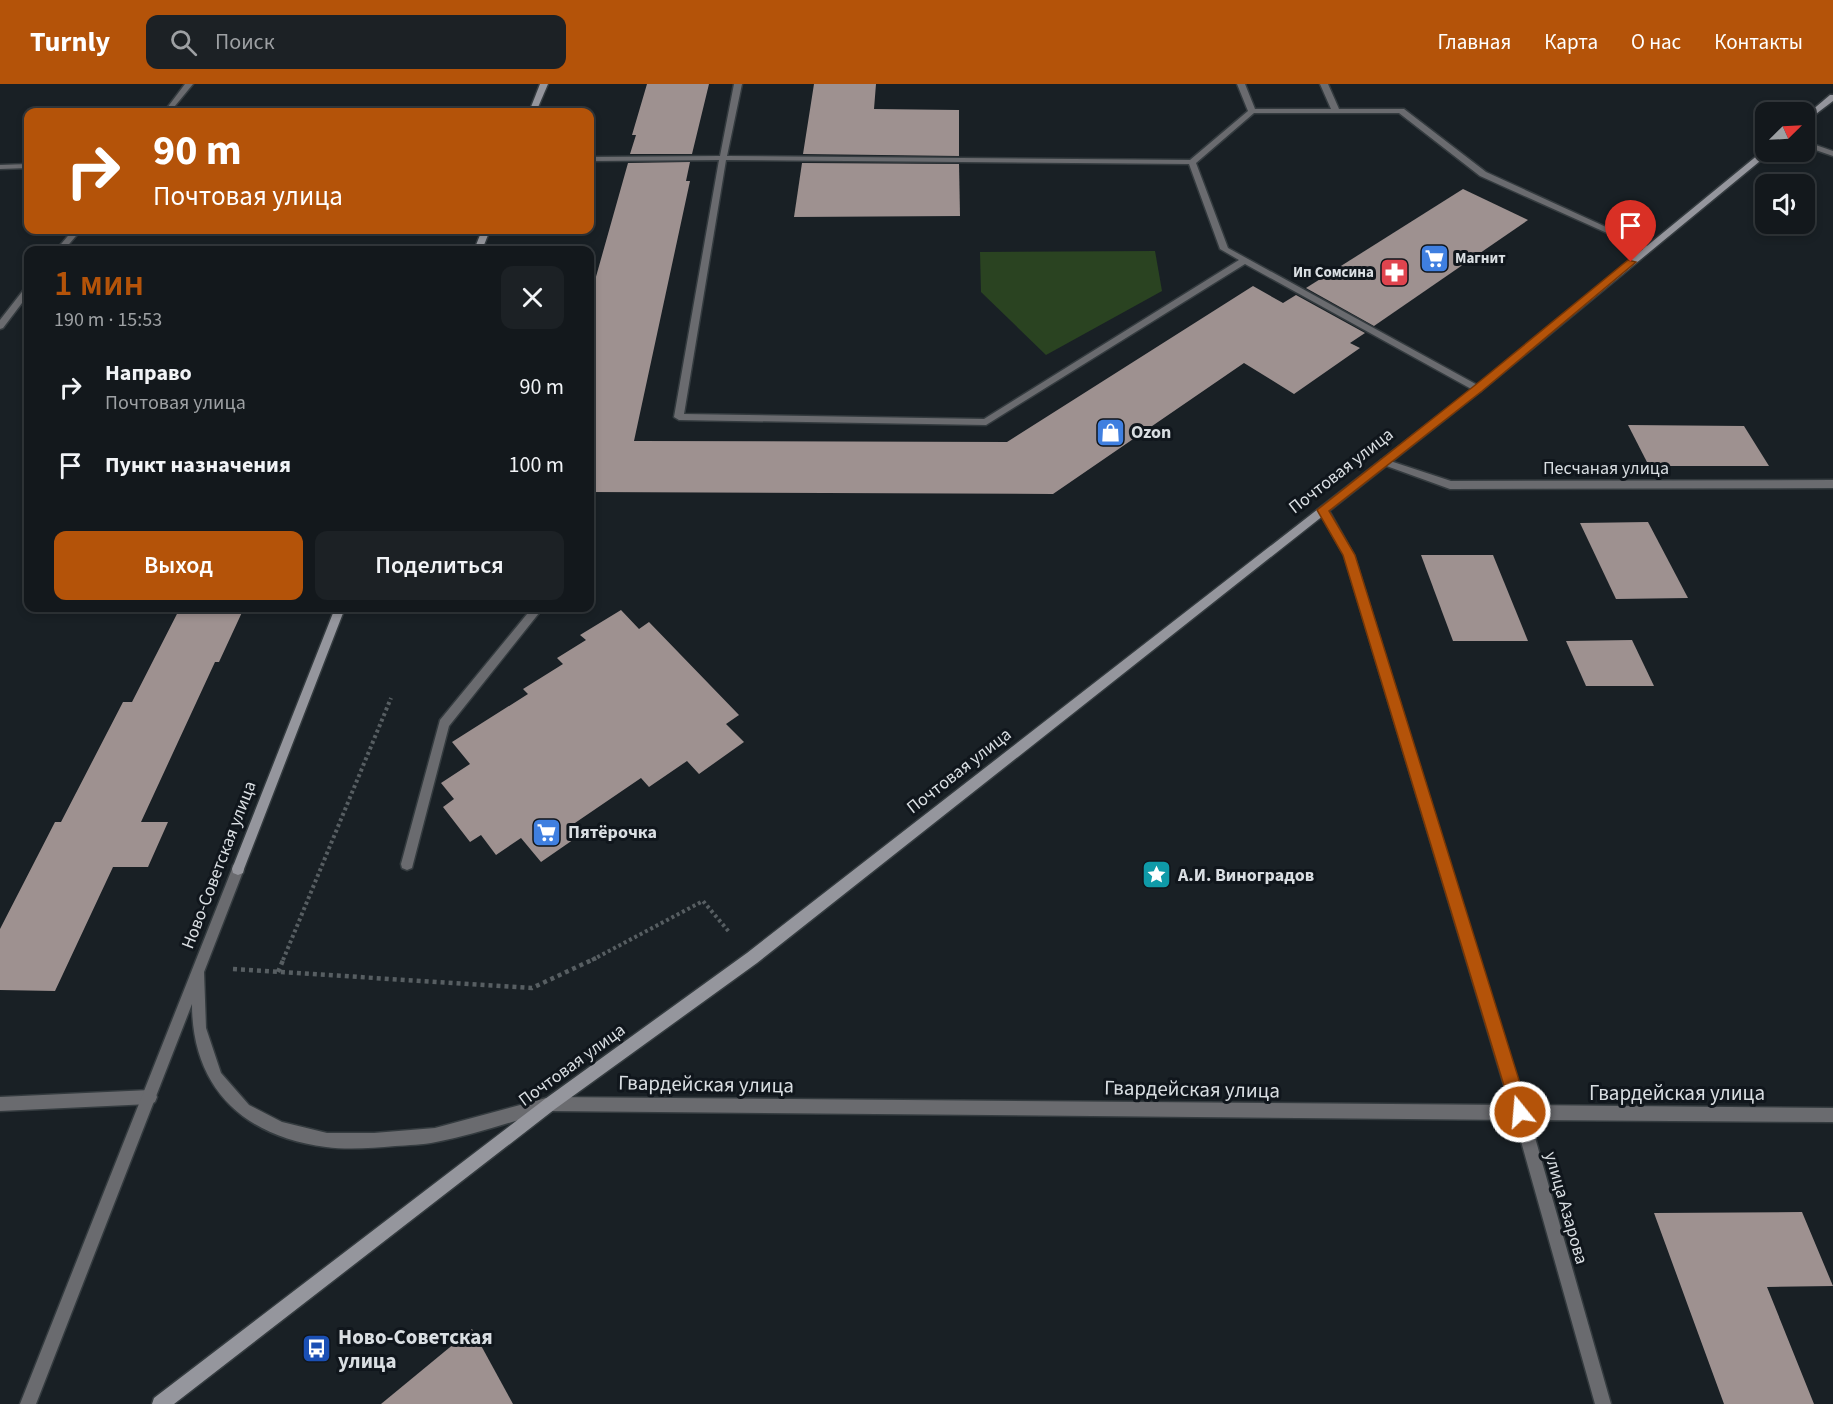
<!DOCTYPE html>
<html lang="ru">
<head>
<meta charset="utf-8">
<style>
  :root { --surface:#13181c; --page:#1c2125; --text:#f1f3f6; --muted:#9da0a3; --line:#32373b; --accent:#b45309 }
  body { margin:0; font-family:"Source Sans 3",sans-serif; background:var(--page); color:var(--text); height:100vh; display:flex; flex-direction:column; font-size:22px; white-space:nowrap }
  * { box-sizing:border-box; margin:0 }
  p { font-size:20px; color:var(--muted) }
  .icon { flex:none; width:33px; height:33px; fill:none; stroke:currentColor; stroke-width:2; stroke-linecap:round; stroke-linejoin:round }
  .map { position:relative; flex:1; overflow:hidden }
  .drawer { position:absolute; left:24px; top:162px; width:570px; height:366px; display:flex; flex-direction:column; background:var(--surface); border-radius:12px; box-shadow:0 3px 9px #0003,0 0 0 2px var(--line) }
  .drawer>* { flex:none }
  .top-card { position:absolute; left:24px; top:24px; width:570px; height:126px; border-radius:12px; box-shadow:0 3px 9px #0003,0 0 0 2px var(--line); background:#b45309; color:#fff; overflow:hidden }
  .needle { width:39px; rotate:66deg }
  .controls { position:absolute; left:1755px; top:18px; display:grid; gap:12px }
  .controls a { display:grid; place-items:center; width:60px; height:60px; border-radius:12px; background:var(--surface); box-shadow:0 3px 9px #0003,0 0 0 2px var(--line); font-size:30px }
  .pin { position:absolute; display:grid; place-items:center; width:51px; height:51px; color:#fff; margin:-62px -26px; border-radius:50% 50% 50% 0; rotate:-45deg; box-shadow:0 0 6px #0007 }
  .pin .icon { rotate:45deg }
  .me { position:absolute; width:66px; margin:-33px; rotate:343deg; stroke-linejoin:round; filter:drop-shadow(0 0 4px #0008) }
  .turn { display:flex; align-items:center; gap:21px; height:126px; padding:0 30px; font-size:27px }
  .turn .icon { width:78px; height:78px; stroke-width:2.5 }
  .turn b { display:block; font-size:42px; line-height:51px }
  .round { display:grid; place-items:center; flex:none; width:63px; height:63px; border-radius:12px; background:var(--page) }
  .headline { display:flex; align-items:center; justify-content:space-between; height:102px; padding:0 30px }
  h1 { font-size:36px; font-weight:600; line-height:45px; color:var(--accent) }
  .primary-button { display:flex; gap:12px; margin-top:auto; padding:12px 30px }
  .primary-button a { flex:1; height:69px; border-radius:12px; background:var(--accent); color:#fff; font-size:24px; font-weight:600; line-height:69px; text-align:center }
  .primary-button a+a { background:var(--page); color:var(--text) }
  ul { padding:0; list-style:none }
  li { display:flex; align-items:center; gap:18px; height:78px; padding:0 30px }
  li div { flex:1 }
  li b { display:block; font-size:22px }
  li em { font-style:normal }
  header { display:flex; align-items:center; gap:36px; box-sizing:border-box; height:84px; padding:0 30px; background:var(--accent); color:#fff }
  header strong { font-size:28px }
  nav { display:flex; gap:33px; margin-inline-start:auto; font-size:21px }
  .search { width:420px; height:54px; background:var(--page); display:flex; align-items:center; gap:15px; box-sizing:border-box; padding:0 21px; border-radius:12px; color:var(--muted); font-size:22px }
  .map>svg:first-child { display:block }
  .green { fill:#2a4321 }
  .building { fill:#9e9190 }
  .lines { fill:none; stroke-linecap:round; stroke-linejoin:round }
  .service-casing { stroke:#343b3f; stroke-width:3 }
  .minor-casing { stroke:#343b3f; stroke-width:3 }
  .tertiary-casing { stroke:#343b3f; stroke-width:3 }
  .secondary-casing { stroke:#343b3f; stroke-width:3 }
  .path-far1 { stroke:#575e62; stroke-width:4; stroke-dasharray:3 3; stroke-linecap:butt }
  .path { stroke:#575e62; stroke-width:4.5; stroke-dasharray:4 4; stroke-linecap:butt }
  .service { fill:#6a6b6f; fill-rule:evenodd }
  .minor { fill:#6a6b6f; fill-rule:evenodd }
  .tertiary { fill:#6a6b6f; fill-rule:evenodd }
  .secondary { fill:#95969d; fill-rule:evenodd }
  .route { fill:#b45309; stroke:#753606; stroke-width:1.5 }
  .labels { text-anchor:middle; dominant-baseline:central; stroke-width:6; stroke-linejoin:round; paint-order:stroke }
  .far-poi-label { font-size:15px; font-weight:bold; fill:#d9dee2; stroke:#10161c; text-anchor:start }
  .poi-label { font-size:18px; font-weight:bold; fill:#d9dee2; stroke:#10161c; text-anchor:start }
  .street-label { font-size:18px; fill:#d9dee2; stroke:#10161c }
  .near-street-label { font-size:21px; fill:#d9dee2; stroke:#10161c }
  .near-poi-label { font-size:21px; font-weight:bold; fill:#d9dee2; stroke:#10161c; text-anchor:start }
</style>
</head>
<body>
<header>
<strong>Turnly</strong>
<div class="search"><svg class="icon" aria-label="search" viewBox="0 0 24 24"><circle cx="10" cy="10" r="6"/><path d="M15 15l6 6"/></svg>Поиск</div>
<nav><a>Главная</a><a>Карта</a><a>О нас</a><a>Контакты</a></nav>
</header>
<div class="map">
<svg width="1833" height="1320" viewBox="0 0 1833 1320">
  <rect width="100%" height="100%" fill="#192025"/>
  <polygon class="green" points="1155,167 1162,207 1046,271 981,208 980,168"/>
  <g class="building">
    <polygon points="647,0 709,0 692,70 630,70 636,51 632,51"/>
    <polygon points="814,0 876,0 874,25 959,26 959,72 803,70"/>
    <polygon points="690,78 686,97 690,97 634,357 1007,358 1253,202 1283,219 1296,211 1365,249 1350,259 1360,264 1294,310 1244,279 1053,410 590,408 590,214 628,79"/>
    <polygon points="802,79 959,80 960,132 794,133"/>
    <polygon points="1463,105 1528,136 1374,242 1306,204"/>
    <polygon points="1628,341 1744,342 1769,382 1649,382"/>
    <polygon points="1648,438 1688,514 1616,515 1580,439"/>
    <polygon points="1421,471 1493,471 1528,557 1453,557"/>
    <polygon points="180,524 244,524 219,578 215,578 141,738 168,738 148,783 113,783 55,907 0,906 0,845 55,738 61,738 123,618 132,618"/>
    <polygon points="621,526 639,545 649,538 739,631 726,640 744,658 699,690 687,677 649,703 641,694 572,741 580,751 541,778 521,754 496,771 481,751 470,758 443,723 454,715 441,699 470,680 452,658 528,610 523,605 563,580 557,574 586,556 580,551"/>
    <polygon points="1632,556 1654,602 1586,602 1566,557"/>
    <polygon points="1802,1128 1833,1202 1767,1203 1814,1320 1724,1320 1654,1129"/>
    <polygon points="472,1245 513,1320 381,1320"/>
  </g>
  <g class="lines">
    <defs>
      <g id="service">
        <path d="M734 0H742L727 72 1190 76 1248 27 1237 0H1245L1255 25H1331L1320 0H1328L1339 25H1404L1486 88 1652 164 1645 166 1480 92 1399 29H1254L1196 79 1228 164 1481 303V307H1475L1245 180 986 341 679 336 674 333 719 76 590 77V73L720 72ZM726 76 1189 80 1220 165 1239 176 984 335 684 330Z"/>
        <polygon points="532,524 543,524 449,642 413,780 412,784 407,786 402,784 401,780 440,636"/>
      </g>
      <g id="minor">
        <polygon points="185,0 193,0 170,28 164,28"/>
        <polygon points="1804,57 1833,67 1833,72 1804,62"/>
        <polygon points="28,80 28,84 0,85 0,81"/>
        <polygon points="73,146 81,146 64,166 56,166"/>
        <polygon points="25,204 28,204 28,211 3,244 0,245 0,236"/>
        <polygon points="1384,375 1451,397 1833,396 1833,404 1450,405 1381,380 1381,376"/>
        <polygon points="1323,422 1327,423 1354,471 1525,1021 1833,1024 1833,1038 1530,1036 1611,1320 1595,1320 1515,1036 550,1027 545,1025 543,1020 545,1015 550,1013 1510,1021 1344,471 1318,426"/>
        <polygon points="150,1006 155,1008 157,1013 155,1018 150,1020 0,1027 0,1013"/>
      </g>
      <path id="tertiary" d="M238 779 243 781 244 785 204 888 206 944 221 989 249 1021 282 1038 327 1049H374L435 1044 546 1014 551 1016 553 1021 551 1026 546 1028C510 1038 473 1051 436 1058 423 1061 408 1061 395 1062 373 1064 348 1066 326 1063 245 1053 192 1005 192 920L36 1320H20L232 785 233 781Z"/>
      <g id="secondary">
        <polygon points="540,0 548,0 536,28 529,28"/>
        <polygon points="1830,11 1833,11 1833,17 1804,39 1804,33"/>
        <polygon points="1764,66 1771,68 1481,307 757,879 555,1025 174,1320 152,1320 154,1314 545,1015 747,869 1475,303"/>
        <polygon points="482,146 490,146 482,166 474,166"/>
        <polygon points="335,524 345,524 244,785 243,789 238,791 233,789 232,785"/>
      </g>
    </defs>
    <use href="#service" class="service-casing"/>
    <use href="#minor" class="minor-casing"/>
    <use href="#tertiary" class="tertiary-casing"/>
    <use href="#secondary" class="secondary-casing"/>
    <g class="path-far1">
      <polyline points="283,876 391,614"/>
      <polyline points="592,876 703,817 730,849"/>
    </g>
    <g class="path">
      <polyline points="233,885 532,904 596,874"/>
      <polyline points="278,888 284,874"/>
    </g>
    <use href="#service" class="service"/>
    <use href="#minor" class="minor"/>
    <use href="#tertiary" class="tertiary"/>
    <use href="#secondary" class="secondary"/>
  </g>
  <polygon class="route" points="1628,176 1636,178 1482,307 1329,427 1355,471 1529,1028 1526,1034 1520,1037 1514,1034 1512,1028 1343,471 1317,426 1474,302"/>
  <defs>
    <symbol id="supermarket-square" viewBox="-11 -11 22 22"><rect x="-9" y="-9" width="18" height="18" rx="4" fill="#3f7fe0" stroke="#10161c"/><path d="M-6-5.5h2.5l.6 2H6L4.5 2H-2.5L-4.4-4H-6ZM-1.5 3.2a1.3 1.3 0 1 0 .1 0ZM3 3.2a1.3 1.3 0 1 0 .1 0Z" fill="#fff"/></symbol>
    <symbol id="pharmacy-square" viewBox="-11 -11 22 22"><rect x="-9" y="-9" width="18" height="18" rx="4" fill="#e0444e" stroke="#10161c"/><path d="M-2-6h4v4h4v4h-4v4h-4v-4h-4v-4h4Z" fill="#fff"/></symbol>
    <symbol id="shop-square" viewBox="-11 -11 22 22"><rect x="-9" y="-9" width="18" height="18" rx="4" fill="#3f7fe0" stroke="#10161c"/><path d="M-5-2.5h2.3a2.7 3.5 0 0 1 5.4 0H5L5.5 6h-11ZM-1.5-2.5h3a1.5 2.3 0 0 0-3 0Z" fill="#fff"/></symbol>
    <symbol id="sight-square" viewBox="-11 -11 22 22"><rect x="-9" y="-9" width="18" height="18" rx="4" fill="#0f9aa8" stroke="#10161c"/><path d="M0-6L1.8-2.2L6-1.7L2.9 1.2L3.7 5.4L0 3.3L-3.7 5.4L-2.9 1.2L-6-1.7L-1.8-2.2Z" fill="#fff"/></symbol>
    <symbol id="bus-square" viewBox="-11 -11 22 22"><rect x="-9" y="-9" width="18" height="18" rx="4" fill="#1a4fb4" stroke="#10161c"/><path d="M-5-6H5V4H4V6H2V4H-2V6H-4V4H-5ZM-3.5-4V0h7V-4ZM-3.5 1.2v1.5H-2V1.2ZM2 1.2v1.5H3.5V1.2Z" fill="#fff"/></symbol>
  </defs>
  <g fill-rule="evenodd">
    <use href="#supermarket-square" x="1418" y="158" width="33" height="33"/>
    <use href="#pharmacy-square" x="1378" y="172" width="33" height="33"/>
    <use href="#shop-square" x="1094" y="332" width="33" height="33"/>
    <use href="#supermarket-square" x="530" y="732" width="33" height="33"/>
    <use href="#sight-square" x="1140" y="774" width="33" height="33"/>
    <use href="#bus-square" x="300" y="1248" width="33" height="33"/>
  </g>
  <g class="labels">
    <g class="far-poi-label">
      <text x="1455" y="174">Магнит</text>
      <text x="1374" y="188" text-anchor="end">Ип Сомсина</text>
    </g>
    <g class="poi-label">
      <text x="1131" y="348">Ozon</text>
      <text x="568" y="748">Пятёрочка</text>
      <text x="1178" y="791">А.И. Виноградов</text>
    </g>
    <g class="street-label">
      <text x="1606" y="384">Песчаная улица</text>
      <text transform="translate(1341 387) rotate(-38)">Почтовая улица</text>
      <text transform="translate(959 687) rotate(-38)">Почтовая улица</text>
      <text transform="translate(219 781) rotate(-69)">Ново-Советская улица</text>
      <text transform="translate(572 981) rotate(-36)">Почтовая улица</text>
      <text transform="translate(1566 1124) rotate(74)">улица Азарова</text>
    </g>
    <g class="near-street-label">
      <text transform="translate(706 1000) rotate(1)">Гвардейская улица</text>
      <text transform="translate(1192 1005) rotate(1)">Гвардейская улица</text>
      <text x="1677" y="1009">Гвардейская улица</text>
    </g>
    <g class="near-poi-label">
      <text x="338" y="1253">Ново-Советская<tspan x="338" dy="24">улица</tspan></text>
    </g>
  </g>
</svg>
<div class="controls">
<a><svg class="needle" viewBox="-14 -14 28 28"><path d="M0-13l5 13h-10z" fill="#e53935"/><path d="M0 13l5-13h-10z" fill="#9da0a3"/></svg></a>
<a><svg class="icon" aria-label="sound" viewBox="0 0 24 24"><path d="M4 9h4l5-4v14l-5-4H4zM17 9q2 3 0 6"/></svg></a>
</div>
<div class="pin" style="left:1631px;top:178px;background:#d93025"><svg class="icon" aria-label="arrive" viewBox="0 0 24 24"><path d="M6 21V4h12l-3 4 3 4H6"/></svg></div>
<svg class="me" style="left:1520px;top:1028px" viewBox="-20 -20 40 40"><circle r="17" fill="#b45309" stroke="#fff" stroke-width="3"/><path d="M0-11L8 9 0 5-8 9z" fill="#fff"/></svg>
<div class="top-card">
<div class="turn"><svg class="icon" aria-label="right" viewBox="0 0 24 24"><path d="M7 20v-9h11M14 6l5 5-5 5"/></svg><div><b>90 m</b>Почтовая улица</div></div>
</div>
<section class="drawer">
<div class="headline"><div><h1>1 мин</h1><p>190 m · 15:53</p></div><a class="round"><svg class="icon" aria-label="close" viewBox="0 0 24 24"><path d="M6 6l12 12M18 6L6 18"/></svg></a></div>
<ul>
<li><svg class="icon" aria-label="right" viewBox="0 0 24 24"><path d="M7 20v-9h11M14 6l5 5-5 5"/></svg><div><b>Направо</b><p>Почтовая улица</p></div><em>90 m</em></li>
<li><svg class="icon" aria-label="arrive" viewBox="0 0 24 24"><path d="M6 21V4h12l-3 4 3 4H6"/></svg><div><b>Пункт назначения</b></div><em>100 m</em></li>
</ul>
<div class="primary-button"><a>Выход</a><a>Поделиться</a></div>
</section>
</div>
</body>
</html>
